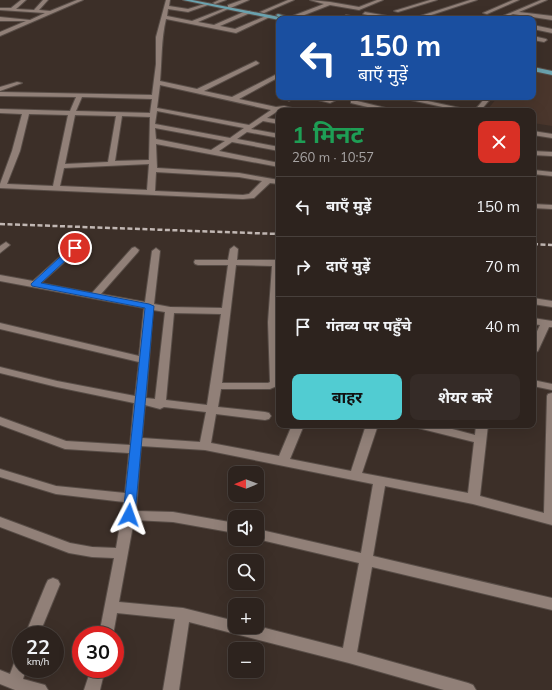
<!DOCTYPE html>
<html lang="hi">
<head>
<meta charset="utf-8">
<style>
  :root { --surface:#2d231e; --page:#352b27; --text:#f1f3f6; --muted:#a7a4a4; --line:#48403c; --accent:#51ccd2 }
  body { margin:0; font-family:Mulish,"Noto Sans Devanagari",sans-serif; background:var(--page); color:var(--text); height:100vh; display:flex; flex-direction:column; font-size:15px; white-space:nowrap }
  * { box-sizing:border-box; margin:0 }
  p { font-size:13px; color:var(--muted) }
  .icon { flex:none; width:22px; height:22px; fill:none; stroke:currentColor; stroke-width:2; stroke-linecap:round; stroke-linejoin:round }
  .map { position:relative; flex:1; overflow:hidden }
  .drawer { position:absolute; left:276px; top:108px; width:260px; height:320px; display:flex; flex-direction:column; background:var(--surface); border-radius:8px; box-shadow:0 4px 16px #0002,0 0 0 1px var(--line) }
  .drawer>* { flex:none }
  .banner { position:absolute; left:276px; top:16px; width:260px; height:84px; border-radius:8px; box-shadow:0 4px 16px #0002,0 0 0 1px var(--line); background:#1a4fa0; color:#fff; overflow:hidden }
  .needle { width:26px; rotate:269deg }
  .fabs { position:absolute; left:228px; top:466px; display:grid; gap:8px }
  .fabs a { display:grid; place-items:center; width:36px; height:36px; border-radius:8px; background:var(--surface); box-shadow:0 4px 16px #0002,0 0 0 1px var(--line); font-size:20px }
  .speed { position:absolute; left:12px; top:626px; display:flex; gap:8px; font-size:20px; font-weight:700; text-align:center }
  .speed>* { display:grid; place-content:center; width:52px; height:52px; border-radius:50%; background:var(--surface); box-shadow:0 4px 16px #0002,0 0 0 1px var(--line); line-height:1 }
  .speed small { font-size:10px; font-weight:400 }
  .speed .limit { border:6px solid #d22; background:#fff; color:#111 }
  .pin { position:absolute; display:grid; place-items:center; width:34px; height:34px; color:#fff; margin:-17px; border:2px solid #fff; border-radius:50%; box-shadow:0 1px 4px #0007 }
  .me { position:absolute; width:44px; margin:-22px; rotate:4deg; stroke-linejoin:round; filter:drop-shadow(0 0 3px #0008) }
  .turn { display:flex; align-items:center; gap:14px; height:84px; padding:0 16px; font-size:18px }
  .turn .icon { width:52px; height:52px; stroke-width:2.5 }
  .turn b { display:block; font-size:28px; line-height:34px }
  .round { display:grid; place-items:center; flex:none; width:42px; height:42px; border-radius:8px; background:var(--page) }
  .headline { display:flex; align-items:center; justify-content:space-between; height:68px; padding:0 16px }
  h1 { font-size:24px; font-weight:700; line-height:30px; color:#1e9e55 }
  .action { display:flex; gap:8px; margin-top:auto; padding:8px 16px }
  .action a { flex:1; height:46px; border-radius:8px; background:var(--accent); color:#111; font-size:16px; font-weight:700; line-height:46px; text-align:center }
  .action a+a { background:var(--page); color:var(--text) }
  ul { padding:0; list-style:none }
  li { display:flex; align-items:center; gap:12px; height:60px; padding:0 16px; border-top:1px solid var(--line) }
  li div { flex:1 }
  li b { display:block; font-size:15px }
  li em { font-style:normal }
  .map>svg:first-child { display:block }
  .built { fill:#4a362c }
  .lines { fill:none; stroke-linecap:round; stroke-linejoin:round }
  .minor-casing { stroke:#584d47; stroke-width:2 }
  .major-casing { stroke:#584d47; stroke-width:2 }
  .minor { fill:#918078; fill-rule:evenodd }
  .major { fill:#6aa2ae; fill-rule:evenodd }
  .rail { stroke:#c1b7b3; stroke-width:2.5; stroke-dasharray:5 2.5; stroke-linecap:butt }
  .route { fill:#1a73e8; stroke:#114b97 }
</style>
</head>
<body>
<div class="map">
<svg width="552" height="690" viewBox="0 0 552 690">
  <rect width="100%" height="100%" fill="#3c2f28"/>
  <polygon class="built" points="533,70 552,74 552,126 533,123 533,111 486,111 498,97 533,97"/>
  <g class="lines">
    <defs>
      <g id="minor">
        <polygon points="21,0 26,0 16,9 34,10 43,0 48,0 39,10 50,11 77,0 83,0 0,36 0,32 26,21 0,21 0,17 30,20 45,13 0,10 0,8 11,8"/>
        <path d="M166 0H170L169 6 188 9 208 3V5L188 12 168 9 167 16 192 21 228 7V5L242 0H249L198 22 214 25 246 11H250V13L220 26 235 29 268 15 272 16 236 33 166 19C161 40 162 60 160 81L197 89 256 61 259 63 258 64 204 91 232 97 279 73V77L239 99 276 107 284 106 304 111H278L267 118 279 120V124L263 121 251 129 279 134V138L247 132 237 139 279 147V151L232 142 219 151 279 163V167L156 144 157 168 239 173 279 180V184L270 183 254 198 243 199 0 188V184L12 151 22 114 0 113V109L70 111 76 97 0 96V92L152 95 156 64V37ZM160 85 271 110 249 125 157 108ZM82 97 152 99 150 113 76 111ZM157 111 244 128 230 138 155 124ZM29 114 68 115 53 186 7 184 20 151ZM75 115 116 116 108 162 65 164ZM122 116 150 117 149 160 115 161ZM155 128 225 141 211 150 156 139ZM149 164 147 190 60 186 64 168ZM156 172 239 177 262 181 249 194 243 195 155 191Z"/>
        <polygon points="219,0 226,0 215,4 213,3"/>
        <polygon points="288,0 294,0 264,13 260,12"/>
        <polygon points="310,0 330,2 359,7 377,0 383,0 359,10 330,5 294,19 290,19 290,17 324,4"/>
        <polygon points="430,0 437,0 398,12 394,11"/>
        <polygon points="470,0 477,0 419,19 411,19"/>
        <polygon points="513,0 519,0 487,14 483,13"/>
        <polygon points="541,0 547,0 519,12 552,16 552,20 513,14 505,17 503,16"/>
        <polygon points="365,12 393,17 396,19 386,19 363,14"/>
        <polygon points="346,15 365,19 344,17"/>
        <polygon points="533,25 552,29 552,33 533,29"/>
        <polygon points="533,36 546,39 547,40 544,42 533,40"/>
        <polygon points="17,82 22,83 0,91 0,87"/>
        <polygon points="288,97 296,97 289,101 286,99"/>
        <polygon points="306,97 329,99 334,97 342,97 330,103"/>
        <polygon points="397,97 409,97 474,111 486,97 492,97 480,111 461,111"/>
        <polygon points="353,100 394,110 395,111 384,111 351,103 351,101"/>
        <polygon points="533,131 552,134 552,138 533,135"/>
        <polygon points="533,151 552,152 552,156 533,155"/>
        <polygon points="533,170 552,172 552,176 533,174"/>
        <polygon points="533,204 552,205 552,209 533,208"/>
        <polygon points="6,242 10,245 0,253 0,246"/>
        <path d="M75 245 78 246 79 248 78 250 41 283 92 293 132 248 135 247 139 250 138 252 101 294 145 302 152 251 156 248 160 251 154 304 170 307 222 308 228 265H198L195 264 194 262 195 260H228L230 249 234 246 238 249 237 260H279V385L270 389H221L218 407 265 412 269 413 271 416 269 419 265 420 216 414 211 443 279 456 292 425H304L290 459 351 471 366 425H378L362 473 468 493 474 442 418 428 416 425H437L475 435 476 425H488L480 496 544 513 547 396 548 394 552 393V525L473 504 385 486 373 556 552 598V610L372 567 357 652 468 683 473 685 476 690H444L349 663 189 622 179 690H163L175 619 117 613 113 635H99L114 558 92 557 69 553 0 527V517L70 543 92 547 116 548 124 502 56 494 0 477V469L56 486 125 493 129 453 65 449 0 425V417L66 441 130 445 134 403 57 387 0 373V367L57 381 135 396 139 362 0 329V323L139 356 144 308 0 281V275L33 281 72 246ZM236 265 272 266 268 322 270 382 268 383H222ZM153 310 165 312 155 399 146 398ZM174 313 221 314 207 405 166 400ZM145 405 160 409 164 407 206 412 200 442 142 438ZM141 446 205 450 373 484 361 553 257 529V539L359 563 343 648 257 626 235 627V621L183 608 119 602 134 520 173 522 235 533V523L173 512 136 511Z"/>
        <polygon points="533,298 552,301 552,307 533,304"/>
        <polygon points="533,318 552,321 552,327 549,327 538,351 533,354 533,340 540,325 533,324"/>
        <polygon points="533,380 552,384 552,390 533,386"/>
        <polygon points="53,578 58,580 60,584 39,635 25,635 46,584 48,580"/>
        <polygon points="21,656 21,669 26,669 23,679 45,685 48,690 15,690 0,684 0,670 10,674 16,658"/>
        <polygon points="91,669 105,669 100,690 84,690"/>
      </g>
      <g id="major">
        <polygon points="183,0 192,0 279,17 276,15 278,14 298,19 285,18 279,20"/>
        <polygon points="533,67 552,71 552,75 533,71"/>
      </g>
    </defs>
    <use href="#minor" class="minor-casing"/>
    <use href="#major" class="major-casing"/>
    <use href="#minor" class="minor"/>
    <use href="#major" class="major"/>
    <g class="rail">
      <polyline points="0,224 279,234"/>
      <polyline points="533,244 552,245"/>
    </g>
  </g>
  <polygon class="route" points="75,245 78,246 78,249 41,283 149,304 154,306 135,515 133,518 129,520 125,518 123,515 145,308 32,286 31,284 32,283 72,246"/>
</svg>
<div class="fabs">
<a><svg class="needle" viewBox="-14 -14 28 28"><path d="M0-13l5 13h-10z" fill="#e53935"/><path d="M0 13l5-13h-10z" fill="#a7a4a4"/></svg></a>
<a><svg class="icon" aria-label="sound" viewBox="0 0 24 24"><path d="M4 9h4l5-4v14l-5-4H4zM17 9q2 3 0 6"/></svg></a>
<a><svg class="icon" aria-label="search" viewBox="0 0 24 24"><circle cx="10" cy="10" r="6"/><path d="M15 15l6 6"/></svg></a>
<a>+</a>
<a>−</a>
</div>
<div class="speed"><div>22<small>km/h</small></div><div class="limit">30</div></div>
<div class="pin" style="left:75px;top:248px;background:#d93025"><svg class="icon" aria-label="arrive" viewBox="0 0 24 24"><path d="M6 21V4h12l-3 4 3 4H6"/></svg></div>
<svg class="me" style="left:129px;top:515px" viewBox="-20 -20 40 40"><path d="M0-17L14 15 0 8-14 15z" fill="#1a73e8" stroke="#fff" stroke-width="4"/></svg>
<div class="banner">
<div class="turn"><svg class="icon" aria-label="left" viewBox="0 0 24 24"><path d="M17 20v-9H6M10 6l-5 5 5 5"/></svg><div><b>150 m</b>बाएँ मुड़ें</div></div>
</div>
<section class="drawer">
<div class="headline"><div><h1>1 मिनट</h1><p>260 m · 10:57</p></div><a class="round" style="background:#d93025;color:#fff"><svg class="icon" aria-label="close" viewBox="0 0 24 24"><path d="M6 6l12 12M18 6L6 18"/></svg></a></div>
<ul>
<li><svg class="icon" aria-label="left" viewBox="0 0 24 24"><path d="M17 20v-9H6M10 6l-5 5 5 5"/></svg><div><b>बाएँ मुड़ें</b></div><em>150 m</em></li>
<li><svg class="icon" aria-label="right" viewBox="0 0 24 24"><path d="M7 20v-9h11M14 6l5 5-5 5"/></svg><div><b>दाएँ मुड़ें</b></div><em>70 m</em></li>
<li><svg class="icon" aria-label="arrive" viewBox="0 0 24 24"><path d="M6 21V4h12l-3 4 3 4H6"/></svg><div><b>गंतव्य पर पहुँचे</b></div><em>40 m</em></li>
</ul>
<div class="action"><a>बाहर</a><a>शेयर करें</a></div>
</section>
</div>
</body>
</html>
